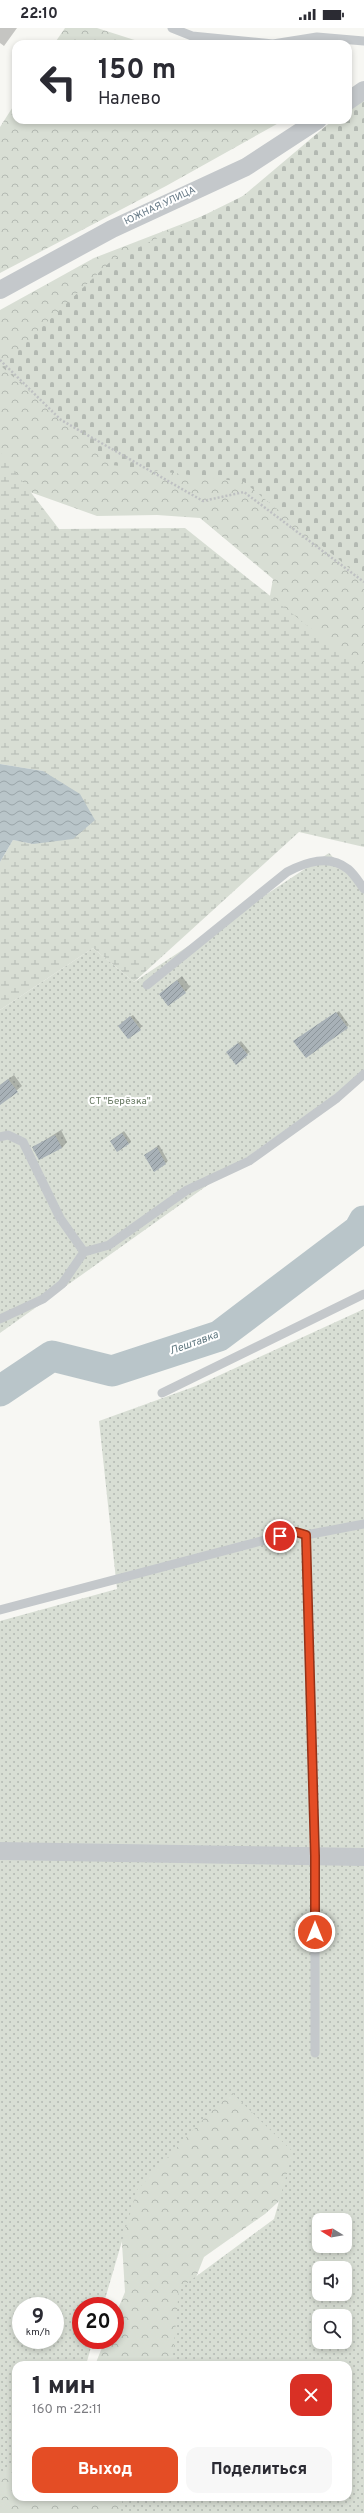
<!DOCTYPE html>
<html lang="ru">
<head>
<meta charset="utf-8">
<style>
  :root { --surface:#fff; --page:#f7f7f7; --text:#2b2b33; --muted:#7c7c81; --accent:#e44d25 }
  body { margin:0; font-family:Overpass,sans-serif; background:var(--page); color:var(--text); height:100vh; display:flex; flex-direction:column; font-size:15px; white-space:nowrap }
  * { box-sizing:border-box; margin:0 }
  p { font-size:13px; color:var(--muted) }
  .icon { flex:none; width:22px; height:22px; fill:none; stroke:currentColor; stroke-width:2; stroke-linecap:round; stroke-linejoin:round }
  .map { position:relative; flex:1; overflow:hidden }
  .side { position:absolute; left:12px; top:2333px; width:340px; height:140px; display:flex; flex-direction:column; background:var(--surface); border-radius:12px; box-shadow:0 2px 6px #0003 }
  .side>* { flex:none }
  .banner { position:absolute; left:12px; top:12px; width:340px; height:84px; border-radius:12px; box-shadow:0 2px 6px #0003; background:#fff; color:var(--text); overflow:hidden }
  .needle { width:26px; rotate:281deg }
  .fabs { position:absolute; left:312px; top:2185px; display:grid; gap:8px }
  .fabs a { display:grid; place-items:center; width:40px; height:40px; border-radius:8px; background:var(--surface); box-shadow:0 2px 6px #0003; font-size:20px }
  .speed { position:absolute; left:12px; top:2269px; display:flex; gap:8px; font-size:20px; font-weight:700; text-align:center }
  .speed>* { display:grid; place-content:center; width:52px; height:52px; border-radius:50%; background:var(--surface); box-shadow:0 2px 6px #0003; line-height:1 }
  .speed small { font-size:10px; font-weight:400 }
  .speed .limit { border:6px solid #d22; background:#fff; color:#111 }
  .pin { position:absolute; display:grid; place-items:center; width:34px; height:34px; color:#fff; margin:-17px; border:2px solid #fff; border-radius:50%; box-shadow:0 1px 4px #0007 }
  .me { position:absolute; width:44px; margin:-22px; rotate:0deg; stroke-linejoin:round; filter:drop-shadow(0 0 3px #0008) }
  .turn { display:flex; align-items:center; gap:14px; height:84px; padding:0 20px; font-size:18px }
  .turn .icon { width:52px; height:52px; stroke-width:2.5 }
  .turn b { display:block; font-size:28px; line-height:34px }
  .round { display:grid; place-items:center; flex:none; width:42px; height:42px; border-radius:12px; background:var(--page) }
  .summary { display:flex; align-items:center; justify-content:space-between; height:68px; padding:0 20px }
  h1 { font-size:24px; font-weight:800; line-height:30px }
  .action { display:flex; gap:8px; margin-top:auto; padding:8px 20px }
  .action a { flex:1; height:46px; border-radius:12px; background:var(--accent); color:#fff; font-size:16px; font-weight:800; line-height:46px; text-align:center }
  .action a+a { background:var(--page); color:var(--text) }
  .status { display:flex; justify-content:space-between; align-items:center; height:28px; padding:0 20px; background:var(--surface); direction:ltr }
  .status svg { height:11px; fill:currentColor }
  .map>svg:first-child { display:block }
  .forest { fill:url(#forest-crowns) }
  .wetland { fill:url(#wetland-marsh) }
  .cemetery { fill:url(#cemetery-stones) }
  .garden { fill:url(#garden-dots); fill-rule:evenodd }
  .water { fill:url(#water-waves) }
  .shadow { fill:#0003 }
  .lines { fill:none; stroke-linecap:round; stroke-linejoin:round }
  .river { stroke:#b9c5c9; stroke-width:31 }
  .building { fill:url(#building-hatch) }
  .path { stroke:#bec0c2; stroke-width:2.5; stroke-dasharray:2 2; stroke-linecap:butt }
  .lane { stroke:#c4c8cb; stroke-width:9 }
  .street { stroke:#c4c8cb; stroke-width:18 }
  .route-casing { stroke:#943218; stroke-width:10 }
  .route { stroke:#e44d25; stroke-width:7 }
  .labels { text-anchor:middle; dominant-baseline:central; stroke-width:4; stroke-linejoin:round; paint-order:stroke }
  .street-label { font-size:10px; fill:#657885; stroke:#fff }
  .park-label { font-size:10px; fill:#667760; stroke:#fff }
  .water-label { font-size:11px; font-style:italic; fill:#617981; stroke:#fff }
</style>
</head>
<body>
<div class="status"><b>22:10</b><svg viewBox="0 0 49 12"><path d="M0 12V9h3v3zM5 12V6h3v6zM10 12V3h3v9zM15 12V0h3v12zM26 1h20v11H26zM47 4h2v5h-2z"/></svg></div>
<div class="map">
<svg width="364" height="2485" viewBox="0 0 364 2485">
  <defs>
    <pattern id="forest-crowns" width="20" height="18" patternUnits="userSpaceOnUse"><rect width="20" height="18" fill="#d8ded4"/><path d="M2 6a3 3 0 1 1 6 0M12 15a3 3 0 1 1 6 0" fill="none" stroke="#b3b9b2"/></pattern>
    <pattern id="wetland-marsh" width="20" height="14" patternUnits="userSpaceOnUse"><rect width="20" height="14" fill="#d8ded4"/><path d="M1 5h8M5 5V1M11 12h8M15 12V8" fill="none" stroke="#b3b9b2"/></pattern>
    <pattern id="cemetery-stones" width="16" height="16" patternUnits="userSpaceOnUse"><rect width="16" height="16" fill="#d8ded4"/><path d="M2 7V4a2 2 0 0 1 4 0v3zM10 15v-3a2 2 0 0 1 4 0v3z" fill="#b3b9b2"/></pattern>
    <pattern id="garden-dots" width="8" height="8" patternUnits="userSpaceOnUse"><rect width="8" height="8" fill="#d8ded4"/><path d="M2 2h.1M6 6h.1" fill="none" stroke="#b3b9b2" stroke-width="1.8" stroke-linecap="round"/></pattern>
    <pattern id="water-waves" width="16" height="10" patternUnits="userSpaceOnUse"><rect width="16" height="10" fill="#b9c5c9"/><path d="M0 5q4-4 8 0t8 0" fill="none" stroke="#9aa5a9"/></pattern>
    <pattern id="building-hatch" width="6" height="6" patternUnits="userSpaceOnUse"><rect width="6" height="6" fill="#a8b1b7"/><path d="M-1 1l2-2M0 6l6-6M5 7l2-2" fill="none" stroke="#8c959a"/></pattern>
  </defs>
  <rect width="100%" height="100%" fill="#f7f7f3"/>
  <!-- forest -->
  <path class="forest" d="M65 0H97L147 16H54Z
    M16 74V92H284L166 158 0 245V99Z
    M364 89V817L260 622 273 551 200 490 157 487 97 488 30 464 0 434V282L94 230 226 179Z
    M221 2038 311 2144 265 2186 204 2229 184 2280 189 2337H95L105 2312H115V2288L125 2264 118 2151Z
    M16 2428V2469H152L144 2485H0V2437Z"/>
  <!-- wetland -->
  <path class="wetland" d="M0 424 59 501 185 500 364 643V819L299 804 134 954 93 920 0 982V834L13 812 33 816 43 743 0 736Z"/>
  <!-- cemetery -->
  <path class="cemetery" d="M364 68V552L244 454 112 437 1 338 111 233 243 168 333 92H348V79Z"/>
  <!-- garden -->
  <path class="garden" d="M329 825 364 861V1046L0 1305V982L93 920 134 954Z
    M364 1281V2485H118L124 2469H348V2337H172L179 2261 274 2191 293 2124 230 2063 137 2162 103 2278H81V2312H93L86 2337H16V2437L0 2447V1593L117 1561 99 1393 196 1358ZM319 2192H345V2218H319ZM319 2240H345V2266H319ZM21 2278H55V2312H21ZM319 2288H345V2314H319Z"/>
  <!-- water -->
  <path class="water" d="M0 736 43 743 80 766 95 792 73 811 33 816 13 812 0 834Z"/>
  <!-- shadow -->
  <path class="shadow" d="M0 0H17L4 18 0 15Z
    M182 948 190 959 185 964 160 966Z
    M339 983 349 997 347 999 295 1013Z
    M133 987 142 998 140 1001 121 995Z
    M241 1013 250 1024 247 1026 230 1022Z
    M14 1047 22 1058 0 1076V1057Z
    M61 1102 67 1114 62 1120 34 1119Z
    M124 1103 131 1113 129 1116 113 1111Z
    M159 1117 168 1133 154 1142 145 1127Z"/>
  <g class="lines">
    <!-- river -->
    <path class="river" d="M0 1363 52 1328 112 1343 219 1308 359 1202 364 1193"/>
  </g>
  <!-- building -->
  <path class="building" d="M177 952 186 965 168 978 159 966Z
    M336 984 348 1000 306 1030 293 1013Z
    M130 988 141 1002 128 1011 118 998Z
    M238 1015 248 1027 236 1037 226 1024Z
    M8 1051 18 1064 0 1077V1057Z
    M122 1105 129 1116 117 1124 110 1113Z
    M55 1107 62 1120 39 1132 32 1119Z
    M157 1119 166 1136 154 1144 144 1127Z"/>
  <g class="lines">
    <!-- path -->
    <path class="path" d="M0 332 61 392 203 473 244 464 364 554"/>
    <!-- lane -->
    <path class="lane" d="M172 0 192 8 273 16 317 9 364 13
      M147 957 287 844C306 834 329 826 348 841 354 846 359 854 364 861
      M0 1109 8 1107 23 1114 60 1190 84 1224
      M0 1291 43 1271 62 1256 84 1224 109 1217 187 1162 249 1133 337 1070 364 1046
      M162 1365 364 1266
      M306 1507 315 1829V2025
      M0 1582 295 1504 306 1507 364 1496"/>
    <!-- street -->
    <path class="street" d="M348 73 364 62
      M0 262 112 201 246 139 318 92
      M0 1823 364 1829"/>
  </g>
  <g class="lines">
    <defs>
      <path id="route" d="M280 1508 296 1504 306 1507 315 1828V1904"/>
    </defs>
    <!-- route casing -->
    <use href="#route" class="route-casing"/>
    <!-- route -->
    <use href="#route" class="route"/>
  </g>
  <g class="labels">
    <!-- street labels -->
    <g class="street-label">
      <text transform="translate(160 178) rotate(-25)">ЮЖНАЯ УЛИЦА</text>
    </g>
    <!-- park labels -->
    <g class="park-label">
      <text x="120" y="1073">СТ "Берёзка"</text>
    </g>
    <!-- water labels -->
    <g class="water-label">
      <text transform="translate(194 1315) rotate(-20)">Лештавка</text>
    </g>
  </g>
</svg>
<div class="fabs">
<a><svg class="needle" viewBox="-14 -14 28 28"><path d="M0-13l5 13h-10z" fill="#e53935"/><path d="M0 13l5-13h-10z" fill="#7c7c81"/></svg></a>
<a><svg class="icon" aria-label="sound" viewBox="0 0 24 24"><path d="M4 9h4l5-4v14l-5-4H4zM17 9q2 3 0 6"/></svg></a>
<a><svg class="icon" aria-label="search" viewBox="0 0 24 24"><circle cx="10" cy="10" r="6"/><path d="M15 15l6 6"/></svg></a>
</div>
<div class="speed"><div>9<small>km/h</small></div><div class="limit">20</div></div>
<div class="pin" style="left:280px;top:1508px;background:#d93025"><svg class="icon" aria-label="arrive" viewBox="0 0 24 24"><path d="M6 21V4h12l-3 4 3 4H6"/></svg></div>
<svg class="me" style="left:315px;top:1904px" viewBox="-20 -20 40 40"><circle r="17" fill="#e44d25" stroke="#fff" stroke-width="3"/><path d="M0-11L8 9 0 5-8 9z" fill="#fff"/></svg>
<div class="banner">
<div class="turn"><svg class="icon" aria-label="left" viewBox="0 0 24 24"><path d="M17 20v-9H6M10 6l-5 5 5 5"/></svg><div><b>150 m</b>Налево</div></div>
</div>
<section class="side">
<div class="summary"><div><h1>1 мин</h1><p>160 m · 22:11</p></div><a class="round" style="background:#d93025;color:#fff"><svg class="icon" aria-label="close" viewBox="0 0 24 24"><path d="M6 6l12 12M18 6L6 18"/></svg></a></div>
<div class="action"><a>Выход</a><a>Поделиться</a></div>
</section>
</div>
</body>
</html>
